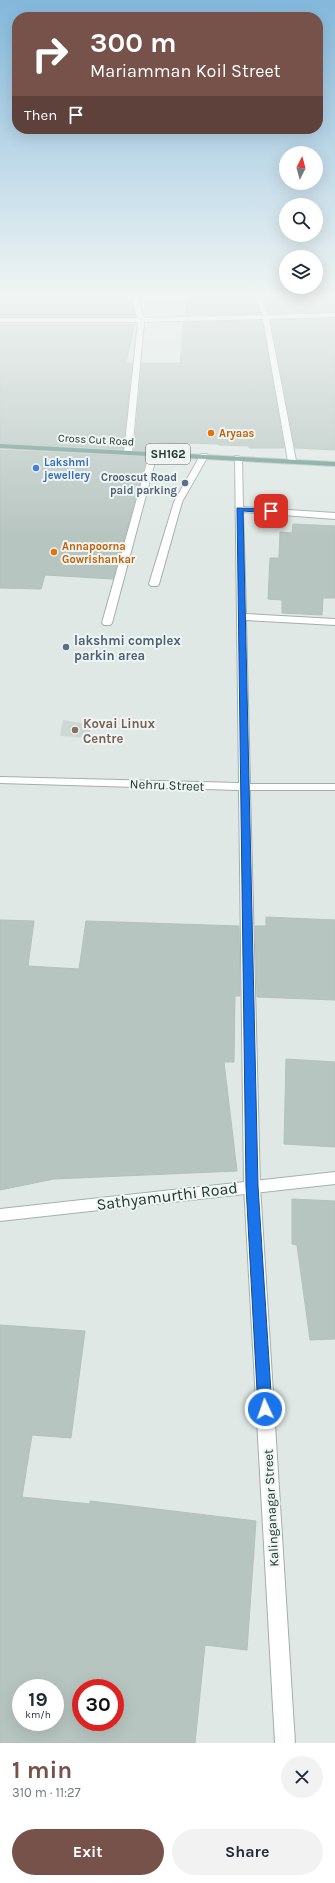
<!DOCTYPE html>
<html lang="en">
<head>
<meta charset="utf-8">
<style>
  :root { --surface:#fff; --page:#f2f2f3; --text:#1f2937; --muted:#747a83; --accent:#77524b }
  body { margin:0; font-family:Karla,sans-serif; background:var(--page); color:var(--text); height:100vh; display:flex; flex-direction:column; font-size:15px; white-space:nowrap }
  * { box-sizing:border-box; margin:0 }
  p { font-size:13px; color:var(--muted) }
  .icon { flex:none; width:22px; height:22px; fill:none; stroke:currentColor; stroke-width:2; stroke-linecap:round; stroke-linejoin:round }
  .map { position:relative; height:1743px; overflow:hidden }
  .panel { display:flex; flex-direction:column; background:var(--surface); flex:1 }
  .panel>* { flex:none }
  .hud { position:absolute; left:12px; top:12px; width:311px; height:122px; border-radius:16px; box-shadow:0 4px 16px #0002; background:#77524b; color:#fff; overflow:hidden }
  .needle { width:26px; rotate:6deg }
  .tools { position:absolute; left:279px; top:146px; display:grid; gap:8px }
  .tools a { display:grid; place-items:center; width:44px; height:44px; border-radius:50%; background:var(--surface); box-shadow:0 4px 16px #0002; font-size:20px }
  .speed { position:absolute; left:12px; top:1679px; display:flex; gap:8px; font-size:20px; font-weight:700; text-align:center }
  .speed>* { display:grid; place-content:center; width:52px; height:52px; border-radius:50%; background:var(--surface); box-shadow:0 4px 16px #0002; line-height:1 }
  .speed small { font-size:10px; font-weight:400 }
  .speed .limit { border:6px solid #d22; background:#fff; color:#111 }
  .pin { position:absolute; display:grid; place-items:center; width:34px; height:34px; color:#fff; margin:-17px; border-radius:8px; box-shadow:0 2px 6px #0006 }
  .me { position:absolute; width:44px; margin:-22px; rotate:357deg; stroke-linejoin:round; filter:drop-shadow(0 0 3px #0008) }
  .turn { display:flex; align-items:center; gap:14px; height:84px; padding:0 12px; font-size:18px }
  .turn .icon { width:52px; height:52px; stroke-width:2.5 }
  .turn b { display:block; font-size:28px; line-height:34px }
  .then { display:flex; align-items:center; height:38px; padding:0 12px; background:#0003; gap:8px; font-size:15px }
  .round { display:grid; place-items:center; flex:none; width:42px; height:42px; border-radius:21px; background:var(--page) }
  .headline { display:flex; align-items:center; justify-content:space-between; height:68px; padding:0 12px }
  h1 { font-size:24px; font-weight:700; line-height:30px; color:var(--accent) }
  .primary-button { display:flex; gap:8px; margin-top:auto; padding:8px 12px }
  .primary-button a { flex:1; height:46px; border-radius:24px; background:var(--accent); color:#fff; font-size:16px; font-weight:700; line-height:46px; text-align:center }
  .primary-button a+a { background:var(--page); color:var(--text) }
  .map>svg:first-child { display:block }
  .built { fill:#cdd8d3 }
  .building { fill:#b7c5c0; stroke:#b2c1bb; fill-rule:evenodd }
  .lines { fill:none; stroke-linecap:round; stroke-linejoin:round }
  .street-casing { stroke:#a3afab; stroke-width:2 }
  .secondary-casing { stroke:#9fb3ac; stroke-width:2 }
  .primary-casing { stroke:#bdc3c1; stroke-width:2 }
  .street { fill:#fff; fill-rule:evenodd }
  .secondary { fill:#fff; fill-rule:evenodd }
  .primary { fill:#68998d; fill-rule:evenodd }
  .route { fill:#1a73e8; stroke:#114b97 }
  .food-dot { fill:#e8710a; stroke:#eef5f2; stroke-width:1.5 }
  .shop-dot { fill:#3f7fe0; stroke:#eef5f2; stroke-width:1.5 }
  .service-dot { fill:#5c6f8a; stroke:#eef5f2; stroke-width:1.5 }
  .education-dot { fill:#8d6e63; stroke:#eef5f2; stroke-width:1.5 }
  .labels { text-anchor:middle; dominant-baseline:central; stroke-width:4; stroke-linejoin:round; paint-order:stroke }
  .far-food-label { font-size:11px; font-weight:bold; fill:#c56008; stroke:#eef5f2; text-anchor:start }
  .far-street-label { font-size:11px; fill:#223631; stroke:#eef5f2 }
  .far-shop-label { font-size:11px; font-weight:bold; fill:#366cbe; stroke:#eef5f2; text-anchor:start }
  .far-service-label { font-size:11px; font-weight:bold; fill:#4e5e75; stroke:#eef5f2; text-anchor:end }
  .shield { fill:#eef5f2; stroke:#5f6f6b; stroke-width:1 }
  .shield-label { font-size:12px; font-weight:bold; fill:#223631 }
  .service-label { font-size:13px; font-weight:bold; fill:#4e5e75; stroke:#eef5f2; text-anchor:start }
  .education-label { font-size:13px; font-weight:bold; fill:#785e54; stroke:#eef5f2; text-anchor:start }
  .street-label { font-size:13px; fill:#223631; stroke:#eef5f2 }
  .near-street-label { font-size:16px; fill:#223631; stroke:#eef5f2 }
</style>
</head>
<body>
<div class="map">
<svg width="335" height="1743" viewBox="0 0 335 1743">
  <rect width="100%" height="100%" fill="#dfe8e4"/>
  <!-- built -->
  <path class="built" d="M63 720 92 725 88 738 60 736Z"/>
  <!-- building -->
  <path class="building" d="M0 293H130L135 316H0Z
    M188 293H253L260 314 185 315Z
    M262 293H335V312L269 313Z
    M335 318V450L295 448 271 320Z
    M262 321 284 448H249V446L219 445V444L151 442 149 451 134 450 142 363H180L184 322Z
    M0 324H135L126 363H132L123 449 0 443Z
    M0 450 147 457 113 579 45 575 41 589 0 588Z
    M293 524 335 526V598H323L322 615 282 613V600L268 599 270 558H279L280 532 292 533Z
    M266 917 335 920V1000L257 997 255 926H266Z
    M0 920 34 921 28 966 79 969 86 921 239 926 240 996H235L234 1062H224L237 1171 54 1179 0 1190Z
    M286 1059 335 1062V1147L284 1144Z
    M292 1199 335 1201V1339L310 1340 297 1245 292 1244Z
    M0 1325 85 1331 71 1438 32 1435 22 1497 90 1504V1501L256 1521 247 1650 205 1645 195 1743H0ZM21 1688H55V1722H21ZM81 1688H115V1722H81Z"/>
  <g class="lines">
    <defs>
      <path id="street" d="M131 293H137L144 318 262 315 254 293H260L268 315 335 313V317L269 319 296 461 295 463H289L288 461 263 319 144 322 132 452 128 454 124 452 138 322H0V318H137Z
        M150 452H156L157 454 112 623 110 625H104L102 623Z
        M201 454H207L208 456 182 502 159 584 157 586H151L149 584 174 502Z
        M235 456H238L242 458 243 507 335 513V519L243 512 246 614 335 619V625L246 620 250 784H335V790H250L260 1186 295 1743H275L244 1186 239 790 0 783V777L239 783Z"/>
      <path id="secondary" d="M335 1172V1184L0 1221V1209Z"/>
      <path id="primary" d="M0 444 335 462V466L0 448Z"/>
    </defs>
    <!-- street casing -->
    <use href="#street" class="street-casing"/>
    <!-- secondary casing -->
    <use href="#secondary" class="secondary-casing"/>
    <!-- primary casing -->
    <use href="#primary" class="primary-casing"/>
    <!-- street -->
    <use href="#street" class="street"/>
    <!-- secondary -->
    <use href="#secondary" class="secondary"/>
    <!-- primary -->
    <use href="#primary" class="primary"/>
  </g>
  <!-- sky -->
  <linearGradient id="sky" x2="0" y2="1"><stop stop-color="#83b8db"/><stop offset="0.55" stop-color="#f1f5f3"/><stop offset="1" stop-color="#f1f5f3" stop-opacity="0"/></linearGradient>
  <rect width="335" height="537" fill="url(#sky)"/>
  <!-- route -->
  <path class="route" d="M237 508 271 509 274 511 271 513 243 511 258 1186 272 1409 270 1413 265 1415 260 1413 258 1409 246 1186Z"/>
  <!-- markers -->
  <g class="food-dot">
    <circle cx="211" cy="433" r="4"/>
    <circle cx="54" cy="552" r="4"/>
  </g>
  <circle class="shop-dot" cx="36" cy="468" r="4"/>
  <g class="service-dot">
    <circle cx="185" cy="483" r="4"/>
    <circle cx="66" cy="647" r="4"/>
  </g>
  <circle class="education-dot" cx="75" cy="730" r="4"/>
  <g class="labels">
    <!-- far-food labels -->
    <g class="far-food-label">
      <text x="219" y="433">Aryaas</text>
      <text x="62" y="546">Annapoorna<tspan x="62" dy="13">Gowrishankar</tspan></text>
    </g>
    <!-- far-street labels -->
    <g class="far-street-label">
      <text transform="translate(96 440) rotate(3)">Cross Cut Road</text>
    </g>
    <!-- far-shop labels -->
    <g class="far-shop-label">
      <text x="44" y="462">Lakshmi<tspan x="44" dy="13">jewellery</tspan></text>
    </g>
    <!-- far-service labels -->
    <g class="far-service-label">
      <text x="177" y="477">Crooscut Road<tspan x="177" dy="13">paid parking</tspan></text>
    </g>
    <!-- shield labels -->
    <rect class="shield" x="146" y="444" width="44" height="20" rx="3"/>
    <g class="shield-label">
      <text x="168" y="454">SH162</text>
    </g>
    <!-- service labels -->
    <g class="service-label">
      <text x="74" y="640">lakshmi complex<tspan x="74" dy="15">parkin area</tspan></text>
    </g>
    <!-- education labels -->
    <g class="education-label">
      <text x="83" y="723">Kovai Linux<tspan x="83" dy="15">Centre</tspan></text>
    </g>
    <!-- street labels -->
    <g class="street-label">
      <text transform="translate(167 785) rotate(2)">Nehru Street</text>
      <text transform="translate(271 1508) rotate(-93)">Kalinganagar Street</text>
    </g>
    <!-- near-street labels -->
    <g class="near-street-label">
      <text transform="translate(167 1196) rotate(-7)">Sathyamurthi Road</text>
    </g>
  </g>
</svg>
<div class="tools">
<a><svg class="needle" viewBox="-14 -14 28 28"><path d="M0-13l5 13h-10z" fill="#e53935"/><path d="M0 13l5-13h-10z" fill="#747a83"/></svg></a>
<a><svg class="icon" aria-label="search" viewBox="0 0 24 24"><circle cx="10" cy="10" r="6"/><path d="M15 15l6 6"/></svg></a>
<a><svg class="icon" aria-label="layers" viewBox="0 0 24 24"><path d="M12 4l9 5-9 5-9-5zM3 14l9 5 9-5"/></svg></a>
</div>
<div class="speed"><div>19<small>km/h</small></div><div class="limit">30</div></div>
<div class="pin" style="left:271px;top:511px;background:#d93025"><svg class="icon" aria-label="arrive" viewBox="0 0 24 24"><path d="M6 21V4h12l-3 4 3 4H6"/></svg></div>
<svg class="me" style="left:265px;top:1409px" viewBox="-20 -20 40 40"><circle r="17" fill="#1a73e8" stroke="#fff" stroke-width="3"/><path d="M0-11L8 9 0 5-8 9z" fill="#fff"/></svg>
<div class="hud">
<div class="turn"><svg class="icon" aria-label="right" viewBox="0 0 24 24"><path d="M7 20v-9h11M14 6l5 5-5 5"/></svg><div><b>300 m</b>Mariamman Koil Street</div></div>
<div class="then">Then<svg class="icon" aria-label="arrive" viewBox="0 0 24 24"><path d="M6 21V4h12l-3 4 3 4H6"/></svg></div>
</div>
</div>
<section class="panel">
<div class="headline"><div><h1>1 min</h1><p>310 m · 11:27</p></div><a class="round"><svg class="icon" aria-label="close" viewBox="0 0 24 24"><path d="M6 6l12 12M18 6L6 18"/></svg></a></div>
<div class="primary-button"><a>Exit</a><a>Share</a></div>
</section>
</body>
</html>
